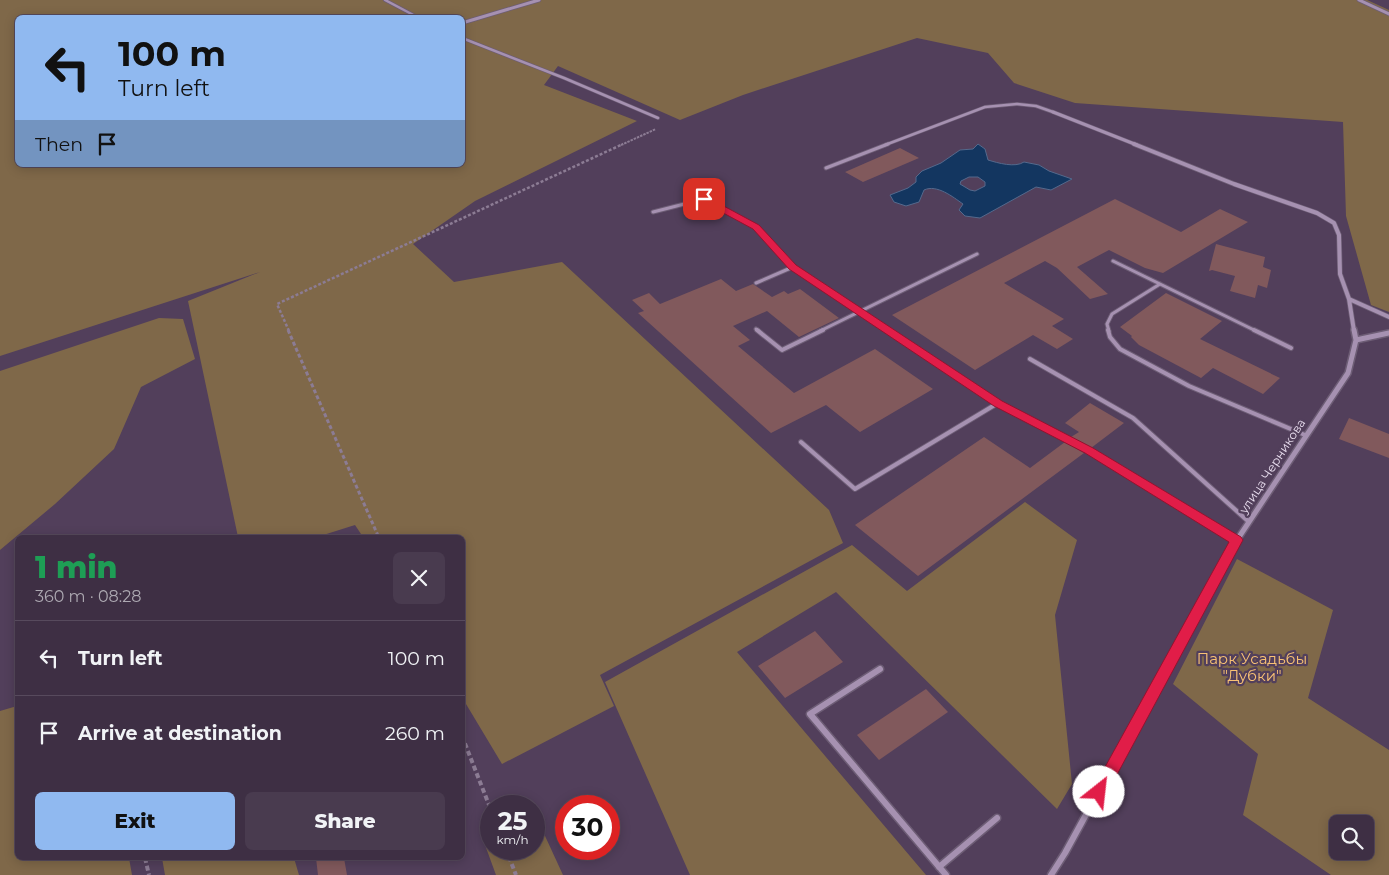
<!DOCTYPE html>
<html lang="en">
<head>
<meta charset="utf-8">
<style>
  :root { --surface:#3e2f44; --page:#493b4f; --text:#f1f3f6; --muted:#ada9b2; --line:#574a5d; --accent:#90b9f0 }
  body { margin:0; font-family:Montserrat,sans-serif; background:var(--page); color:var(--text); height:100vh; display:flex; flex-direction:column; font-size:19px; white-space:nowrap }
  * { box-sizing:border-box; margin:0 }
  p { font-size:16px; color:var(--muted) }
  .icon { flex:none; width:28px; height:28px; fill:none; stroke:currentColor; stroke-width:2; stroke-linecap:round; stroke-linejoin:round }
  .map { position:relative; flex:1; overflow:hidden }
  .side { position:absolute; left:15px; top:535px; width:450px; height:325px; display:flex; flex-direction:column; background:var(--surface); border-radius:8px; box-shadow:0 2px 12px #0003,0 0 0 1px var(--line) }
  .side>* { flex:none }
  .top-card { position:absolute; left:15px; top:15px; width:450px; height:152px; border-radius:8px; box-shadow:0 2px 12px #0003,0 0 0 1px var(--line); background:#90b9f0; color:#111; overflow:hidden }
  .buttons { position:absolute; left:1329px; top:815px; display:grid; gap:10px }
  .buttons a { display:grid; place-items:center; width:45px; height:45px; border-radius:8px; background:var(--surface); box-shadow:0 2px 12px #0003,0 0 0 1px var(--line); font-size:25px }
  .speed { position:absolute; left:480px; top:795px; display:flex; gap:10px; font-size:25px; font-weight:700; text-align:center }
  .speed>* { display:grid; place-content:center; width:65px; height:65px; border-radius:50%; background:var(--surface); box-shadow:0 2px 12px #0003,0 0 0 1px var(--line); line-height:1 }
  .speed small { font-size:12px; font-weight:400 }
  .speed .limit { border:8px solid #d22; background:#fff; color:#111 }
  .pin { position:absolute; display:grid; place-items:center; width:42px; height:42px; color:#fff; margin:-21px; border-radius:10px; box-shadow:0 2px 8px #0006 }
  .me { position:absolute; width:55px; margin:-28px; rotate:29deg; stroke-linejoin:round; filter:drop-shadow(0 0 4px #0008) }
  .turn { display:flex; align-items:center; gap:18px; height:105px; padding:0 20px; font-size:22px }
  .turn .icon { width:65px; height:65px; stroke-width:2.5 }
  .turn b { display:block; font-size:35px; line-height:42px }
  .then { display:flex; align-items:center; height:48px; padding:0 20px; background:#0003; gap:10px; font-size:19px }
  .round { display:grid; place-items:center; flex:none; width:52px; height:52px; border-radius:8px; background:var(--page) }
  .head { display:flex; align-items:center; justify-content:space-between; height:85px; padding:0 20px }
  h1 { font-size:30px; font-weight:800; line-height:38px; color:#1e9e55 }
  .cta { display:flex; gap:10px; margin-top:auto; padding:10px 20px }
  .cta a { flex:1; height:58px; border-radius:8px; background:var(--accent); color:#111; font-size:20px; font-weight:800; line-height:58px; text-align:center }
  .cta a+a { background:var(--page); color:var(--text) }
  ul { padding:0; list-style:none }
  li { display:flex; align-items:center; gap:15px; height:75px; padding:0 20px; border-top:1px solid var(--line) }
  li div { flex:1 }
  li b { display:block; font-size:19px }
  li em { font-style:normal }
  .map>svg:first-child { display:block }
  .green { fill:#7f6849; fill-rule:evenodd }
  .water { fill:#133660; stroke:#54698c; fill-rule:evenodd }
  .building { fill:#81595c }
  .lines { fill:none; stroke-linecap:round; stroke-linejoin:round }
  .lane-far2-casing { stroke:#6d5d75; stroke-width:4 }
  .lane-far1-casing { stroke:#6d5d75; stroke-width:5 }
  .lane-casing { stroke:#6d5d75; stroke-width:6 }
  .street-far3-casing { stroke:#6d5d75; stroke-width:4.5 }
  .street-far2-casing { stroke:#6d5d75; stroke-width:5.5 }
  .street-far1-casing { stroke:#6d5d75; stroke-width:8 }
  .street-casing { stroke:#6d5d75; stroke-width:9 }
  .path-far3 { stroke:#8c7c94; stroke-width:2; stroke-dasharray:2.5 1; stroke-linecap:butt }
  .path-far2 { stroke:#8c7c94; stroke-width:2.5; stroke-dasharray:3 2; stroke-linecap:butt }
  .path-far1 { stroke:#8c7c94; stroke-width:3; stroke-dasharray:4 2.5; stroke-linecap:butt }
  .path { stroke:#8c7c94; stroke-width:4; stroke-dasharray:5 3; stroke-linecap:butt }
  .lane-far2 { stroke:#a691b1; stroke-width:2.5 }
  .lane-far1 { stroke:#a691b1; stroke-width:3 }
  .lane { stroke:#a691b1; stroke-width:4 }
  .street-far3 { stroke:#a691b1; stroke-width:3 }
  .street-far2 { stroke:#a691b1; stroke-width:4 }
  .street-far1 { stroke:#a691b1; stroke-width:5 }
  .street { stroke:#a691b1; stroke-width:6 }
  .route { fill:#e11d48; stroke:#92132f }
  .labels { text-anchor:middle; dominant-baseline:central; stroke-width:4.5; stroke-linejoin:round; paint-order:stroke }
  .street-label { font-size:12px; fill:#ebe0f1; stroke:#523f5b }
  .near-park-label { font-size:15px; fill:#f9c274; stroke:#523f5b }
</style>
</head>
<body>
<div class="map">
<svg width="1389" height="875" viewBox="0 0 1389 875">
  <rect width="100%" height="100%" fill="#523f5b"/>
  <!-- green -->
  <path class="green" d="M0 0H1367L1389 10V312L1371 305 1346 216 1343 122 1075 103 1014 83 988 53 917 38 743 95 680 120 558 66 544 85 637 121 475 201 413 244 454 282 562 262 829 510 843 543 600 675 614 706 502 764 463 699 462 538 363 537 355 525 317 537H238L188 301 260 272 0 356ZM18 18H462V165H18Z
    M159 318 183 319 195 359 141 387 114 449 55 504 0 550V371Z
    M1025 502 1077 540 1055 615 1072 784 1057 809 836 592 737 652 926 875H690L605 682 852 545 907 591Z
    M1237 559 1333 610 1308 698 1389 750V875H1331L1243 815 1258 754 1173 684ZM1338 824H1365V851H1338Z
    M17 706 18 858H129L132 875H0V711Z
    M534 812 563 875H496L481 834 491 829V849H534Z
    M162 858H294L299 875H165Z"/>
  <!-- water -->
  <path class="water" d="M978 144 985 149 988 160C998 163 1015 168 1024 162L1039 165 1049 171 1072 179 1051 190 1036 187 980 218 965 216 959 210 963 204C953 197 937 184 924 190L919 202 906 206 894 202 890 195 908 188 916 182V177L922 171 941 163 960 150 973 149ZM969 177H978L985 182V186L975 191 970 190 960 184 961 181Z"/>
  <!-- building -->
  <path class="building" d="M900 148 919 158 863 182 845 172Z
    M1115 199 1181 232 1220 209 1248 222 1163 273 1145 268 1109 250 1077 267 1108 294 1090 299 1057 268 1045 261 1004 283 1064 319 1052 326 1073 339 1057 349 1033 335 975 370 892 315Z
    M1216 244 1265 257 1263 267 1271 270 1267 288 1258 285 1255 298 1230 291 1235 276 1212 270 1209 271Z
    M721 279 736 291 753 284 772 297 784 291 788 294 800 289 839 318 799 337 767 311 733 326 750 340 738 346 794 393 875 349 933 389 860 432 826 405 771 433 638 313 644 311 632 300 649 293 660 304Z
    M1166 293 1222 321 1200 339 1280 378 1263 394 1213 368 1201 378 1139 345 1131 337 1132 336 1120 327Z
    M1090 403 1124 423 1091 448 1071 437 1079 432 1065 423Z
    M1349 418 1389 434V458L1339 439Z
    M984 437 1030 468 1065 442 1084 453 918 576 855 525Z
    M815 631 843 662 785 698 758 666Z
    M926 689 948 712 879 760 857 735Z
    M316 858H344L347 875H318Z"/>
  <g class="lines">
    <defs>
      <path id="lane-far2" d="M385 0 419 18
        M462 38 564 78 658 118
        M885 145 985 107 1017 104 1036 106 1053 112"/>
      <path id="lane-far1" d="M826 168 888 144
        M653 212 704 199 756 227 793 267 890 331
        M1113 261 1256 331
        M756 283 793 267
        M756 329 759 331
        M820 331 977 254
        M1109 331 1107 324 1112 314 1160 284"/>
      <path id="lane" d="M757 330 782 350 823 330
        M888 330 998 403 1089 451 1237 540
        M1108 330 1110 337 1120 349 1189 386 1305 435
        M1254 330 1291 348
        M1030 359 1133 418 1249 522
        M801 442 855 489 998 403"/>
      <path id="street-far3" d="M1359 0 1389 14
        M462 23 539 0
        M1053 112 1137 145"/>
      <path id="street-far2" d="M1134 144 1234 184 1317 213 1334 223 1339 235 1340 274 1349 299 1354 331
        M1349 299 1389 317"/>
      <path id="street-far1" d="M1356 340 1389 333
        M1221 570 1237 540 1348 373 1356 340 1354 330"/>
      <path id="street" d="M880 669 810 714 946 875
        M939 867 997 818
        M1051 875 1065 853 1221 568"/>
    </defs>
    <!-- lane-far2 casing -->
    <use href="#lane-far2" class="lane-far2-casing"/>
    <!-- lane-far1 casing -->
    <use href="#lane-far1" class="lane-far1-casing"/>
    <!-- lane casing -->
    <use href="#lane" class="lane-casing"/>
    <!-- street-far3 casing -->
    <use href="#street-far3" class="street-far3-casing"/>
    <!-- street-far2 casing -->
    <use href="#street-far2" class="street-far2-casing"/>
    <!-- street-far1 casing -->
    <use href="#street-far1" class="street-far1-casing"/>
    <!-- street casing -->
    <use href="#street" class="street-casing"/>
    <!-- path-far3 -->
    <path class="path-far3" d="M621 145 656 129"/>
    <!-- path-far2 -->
    <path class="path-far2" d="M289 331 277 304 623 144"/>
    <!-- path-far1 -->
    <path class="path-far1" d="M288 330 379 538"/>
    <!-- path -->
    <path class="path" d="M462 736 491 810
      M506 849 516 875
      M145 858 149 875"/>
    <!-- lane-far2 -->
    <use href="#lane-far2" class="lane-far2"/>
    <!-- lane-far1 -->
    <use href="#lane-far1" class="lane-far1"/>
    <!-- lane -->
    <use href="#lane" class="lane"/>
    <!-- street-far3 -->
    <use href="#street-far3" class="street-far3"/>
    <!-- street-far2 -->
    <use href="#street-far2" class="street-far2"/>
    <!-- street-far1 -->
    <use href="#street-far1" class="street-far1"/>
    <!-- street -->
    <use href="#street" class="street"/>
  </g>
  <!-- route -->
  <path class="route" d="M701 197H707L759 225 796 265 1002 401 1093 448 1241 537 1243 540 1105 797 1099 799 1094 797 1091 792 1094 787 1229 542 1085 453 994 406 789 269 753 229 701 201Z"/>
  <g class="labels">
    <!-- street labels -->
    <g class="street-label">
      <text transform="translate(1272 466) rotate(-57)">улица Черникова</text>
    </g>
    <!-- near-park labels -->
    <g class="near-park-label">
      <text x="1252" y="658">Парк Усадьбы<tspan x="1252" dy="17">"Дубки"</tspan></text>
    </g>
  </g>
</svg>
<div class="buttons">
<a><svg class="icon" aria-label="search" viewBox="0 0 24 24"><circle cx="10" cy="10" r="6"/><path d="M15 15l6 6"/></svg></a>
</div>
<div class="speed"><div>25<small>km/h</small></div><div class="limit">30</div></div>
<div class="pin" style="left:704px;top:199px;background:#d93025"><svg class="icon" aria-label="arrive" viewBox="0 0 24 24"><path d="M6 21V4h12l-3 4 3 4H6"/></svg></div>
<svg class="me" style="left:1099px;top:792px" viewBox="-20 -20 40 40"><circle r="19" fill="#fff"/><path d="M0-13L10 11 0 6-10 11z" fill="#e11d48"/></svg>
<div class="top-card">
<div class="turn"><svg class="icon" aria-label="left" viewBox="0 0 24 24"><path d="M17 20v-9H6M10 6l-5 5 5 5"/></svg><div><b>100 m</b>Turn left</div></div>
<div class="then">Then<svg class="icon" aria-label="arrive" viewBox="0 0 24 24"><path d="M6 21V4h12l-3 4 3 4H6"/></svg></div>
</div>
<section class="side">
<div class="head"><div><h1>1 min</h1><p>360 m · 08:28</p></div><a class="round"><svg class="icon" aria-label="close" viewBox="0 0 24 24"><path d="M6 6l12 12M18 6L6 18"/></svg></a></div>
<ul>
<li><svg class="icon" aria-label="left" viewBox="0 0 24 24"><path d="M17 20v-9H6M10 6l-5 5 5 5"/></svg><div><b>Turn left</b></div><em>100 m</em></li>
<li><svg class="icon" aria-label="arrive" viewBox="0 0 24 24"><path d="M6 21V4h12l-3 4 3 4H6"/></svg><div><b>Arrive at destination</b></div><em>260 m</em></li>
</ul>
<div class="cta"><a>Exit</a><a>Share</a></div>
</section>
</div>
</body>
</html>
